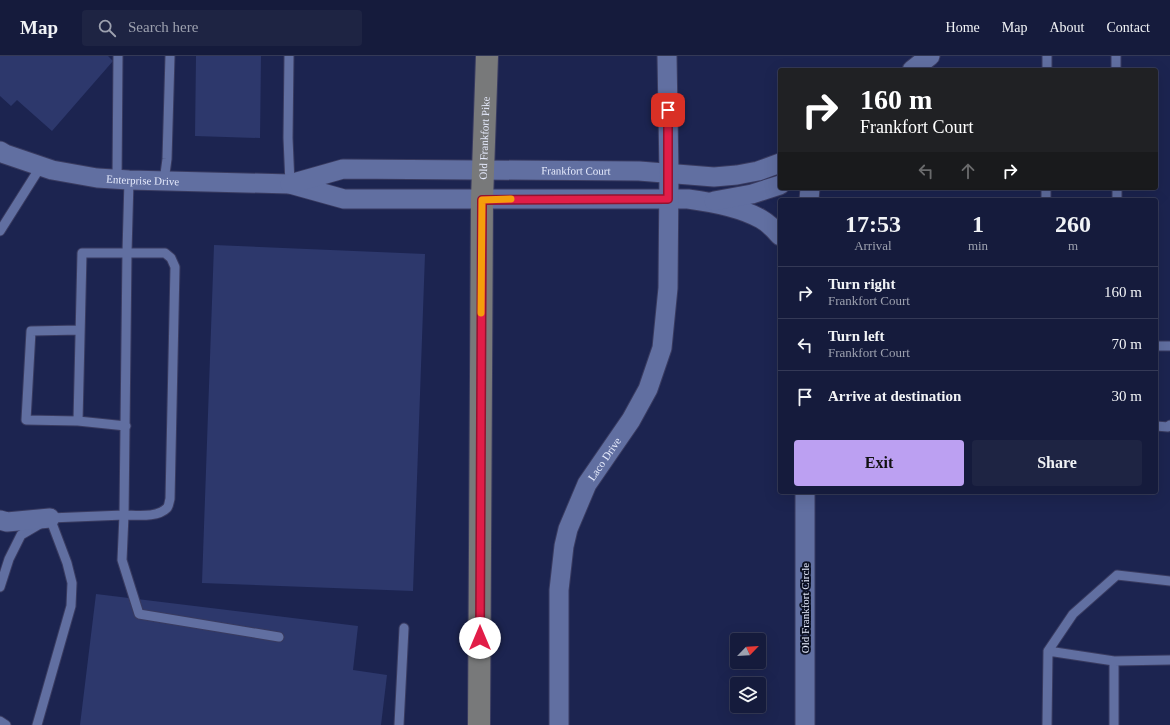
<!DOCTYPE html>
<html lang="en">
<head>
<meta charset="utf-8">
<style>
  :root { --surface:#151b3c; --page:#1e2443; --text:#f1f3f6; --muted:#9da1af; --line:#343956; --accent:#bca0f2 }
  body { margin:0; font-family:"Times New Roman",serif; background:var(--page); color:var(--text); height:100vh; display:flex; flex-direction:column; font-size:15px; white-space:nowrap }
  * { box-sizing:border-box; margin:0 }
  p { font-size:13px; color:var(--muted) }
  .icon { flex:none; width:22px; height:22px; fill:none; stroke:currentColor; stroke-width:2; stroke-linecap:round; stroke-linejoin:round }
  .map { position:relative; flex:1; overflow:hidden }
  .side { position:absolute; left:778px; top:142px; width:380px; height:296px; display:flex; flex-direction:column; background:var(--surface); border-radius:4px; box-shadow:0 4px 16px #0002,0 0 0 1px var(--line) }
  .side>* { flex:none }
  .top-card { position:absolute; left:778px; top:12px; width:380px; height:122px; border-radius:4px; box-shadow:0 4px 16px #0002,0 0 0 1px var(--line); background:#202124; color:#fff; overflow:hidden }
  .needle { width:26px; rotate:65deg }
  .fabs { position:absolute; left:730px; top:577px; display:grid; gap:8px }
  .fabs a { display:grid; place-items:center; width:36px; height:36px; border-radius:4px; background:var(--surface); box-shadow:0 4px 16px #0002,0 0 0 1px var(--line); font-size:20px }
  .pin { position:absolute; display:grid; place-items:center; width:34px; height:34px; color:#fff; margin:-17px; border-radius:8px; box-shadow:0 2px 6px #0006 }
  .me { position:absolute; width:44px; margin:-22px; rotate:0deg; stroke-linejoin:round; filter:drop-shadow(0 0 3px #0008) }
  .turn { display:flex; align-items:center; gap:14px; height:84px; padding:0 16px; font-size:18px }
  .turn .icon { width:52px; height:52px; stroke-width:2.5 }
  .turn b { display:block; font-size:28px; line-height:34px }
  .lanes { display:flex; align-items:center; height:38px; padding:0 16px; background:#0003; justify-content:center; gap:20px; direction:ltr }
  .lanes .off { opacity:.35 }
  .eta { display:flex; justify-content:space-evenly; align-items:center; height:68px; text-align:center }
  .eta b { font-size:24px; font-weight:700; line-height:28px }
  .primary-button { display:flex; gap:8px; margin-top:auto; padding:8px 16px }
  .primary-button a { flex:1; height:46px; border-radius:4px; background:var(--accent); color:#111; font-size:16px; font-weight:700; line-height:46px; text-align:center }
  .primary-button a+a { background:var(--page); color:var(--text) }
  ul { padding:0; list-style:none }
  li { display:flex; align-items:center; gap:12px; height:52px; padding:0 16px; border-top:1px solid var(--line) }
  li div { flex:1 }
  li b { display:block; font-size:15px }
  li em { font-style:normal }
  header { display:flex; align-items:center; gap:24px; box-sizing:border-box; height:56px; padding:0 20px; background:var(--surface); border-bottom:1px solid var(--line) }
  header strong { font-size:19px }
  nav { display:flex; gap:22px; margin-inline-start:auto; font-size:14px }
  .search { width:280px; height:36px; background:var(--page); display:flex; align-items:center; gap:10px; box-sizing:border-box; padding:0 14px; border-radius:4px; color:var(--muted); font-size:15px }
  .map>svg:first-child { display:block }
  .building { fill:#2d386c }
  .lines { fill:none; stroke-linecap:round; stroke-linejoin:round }
  .service-casing { stroke:#393b60; stroke-width:11 }
  .minor-casing { stroke:#393b60; stroke-width:21 }
  .secondary-casing { stroke:#393b60; stroke-width:24 }
  .service { stroke:#616fa1; stroke-width:9 }
  .minor { stroke:#616fa1; stroke-width:19 }
  .secondary { stroke:#78797a; stroke-width:22 }
  .route-casing { stroke:#92132f; stroke-width:10 }
  .route { stroke:#e11d48; stroke-width:7 }
  .slow { stroke:#f59e0b; stroke-width:7 }
  .labels { text-anchor:middle; dominant-baseline:central; stroke-width:4; stroke-linejoin:round; paint-order:stroke }
  .street-label { font-size:11px; fill:#e5eafc; stroke:#0b1023 }
</style>
</head>
<body>
<header>
<strong>Map</strong>
<div class="search"><svg class="icon" aria-label="search" viewBox="0 0 24 24"><circle cx="10" cy="10" r="6"/><path d="M15 15l6 6"/></svg>Search here</div>
<nav><a>Home</a><a>Map</a><a>About</a><a>Contact</a></nav>
</header>
<div class="map">
<svg width="1170" height="669" viewBox="0 0 1170 669">
  <rect width="100%" height="100%" fill="#1c2450"/>
  <!-- building -->
  <path class="building" d="M0 0H108L113 5 52 75 17 44 11 50 0 40Z
    M196 0H261L260 82 195 80Z
    M214 189 425 198 413 535 202 527Z
    M96 538 358 570 353 614 387 619 381 669H80Z"/>
  <g class="lines">
    <defs>
      <path id="service" d="M289 0 288 82 290 128
        M1116 0V14
        M1047 14V0
        M117 124 118 0
        M164 125 167 103 170 0
        M1117 132V144
        M1046 144V132
        M0 175 41 110
        M1156 290H1170
        M78 365 26 364 31 275 80 274
        M126 370 78 365 82 197H165L171 202 175 211 170 443C169 446 169 450 167 452 157 462 137 459 124 459L122 504 139 558 279 581
        M1156 370 1168 371 1170 369
        M0 531 9 503 21 479 50 462 124 459 127 196 129 124
        M1048 595 1114 605 1170 604
        M0 665 6 669
        M37 669 71 550 72 527 67 507 50 462
        M399 669 404 572
        M1047 669 1048 595 1073 558 1117 519 1170 525
        M1114 669V605"/>
      <g id="minor">
        <path d="M912 14 930 0"/>
        <path id="s1" d="M0 95 5 98 52 114 97 122 129 124 290 128 344 143H688C711 146 740 151 761 163 768 167 775 174 780 180"/>
        <path id="s2" d="M290 128 343 113 639 115 714 121 737 119 758 115 780 107"/>
        <path d="M809 144 810 132"/>
        <path d="M714 145 752 138 780 129"/>
        <path d="M0 464 7 466 50 462"/>
        <path id="s3" d="M559 669V534L564 490 568 473 587 428 631 364 648 333 662 292 668 232 669 117 667 0"/>
        <path d="M805 669V436"/>
      </g>
      <g id="secondary">
        <path id="s4" d="M479 669 482 144 487 0"/>
      </g>
    </defs>
    <!-- service casing -->
    <use href="#service" class="service-casing"/>
    <!-- minor casing -->
    <use href="#minor" class="minor-casing"/>
    <!-- secondary casing -->
    <use href="#secondary" class="secondary-casing"/>
    <!-- service -->
    <use href="#service" class="service"/>
    <!-- minor -->
    <use href="#minor" class="minor"/>
    <!-- secondary -->
    <use href="#secondary" class="secondary"/>
  </g>
  <g class="lines">
    <defs>
      <path id="route" d="M480 582 482 144 668 143V54"/>
    </defs>
    <!-- route casing -->
    <use href="#route" class="route-casing"/>
    <!-- route -->
    <use href="#route" class="route"/>
    <!-- slow -->
    <path class="slow" d="M481 257 482 144 511 143"/>
  </g>
  <g class="labels">
    <!-- street labels -->
    <g class="street-label">
      <text stroke="none"><textPath href="#s4" startOffset="587">Old Frankfort Pike</textPath></text>
      <text stroke="none"><textPath href="#s2" startOffset="288">Frankfort Court</textPath></text>
      <text stroke="none"><textPath href="#s1" startOffset="147">Enterprise Drive</textPath></text>
      <text stroke="none"><textPath href="#s3" startOffset="276">Laco Drive</textPath></text>
      <text transform="translate(805 552) rotate(-90)">Old Frankfort Circle</text>
    </g>
  </g>
</svg>
<div class="fabs">
<a><svg class="needle" viewBox="-14 -14 28 28"><path d="M0-13l5 13h-10z" fill="#e53935"/><path d="M0 13l5-13h-10z" fill="#9da1af"/></svg></a>
<a><svg class="icon" aria-label="layers" viewBox="0 0 24 24"><path d="M12 4l9 5-9 5-9-5zM3 14l9 5 9-5"/></svg></a>
</div>
<div class="pin" style="left:668px;top:54px;background:#d93025"><svg class="icon" aria-label="arrive" viewBox="0 0 24 24"><path d="M6 21V4h12l-3 4 3 4H6"/></svg></div>
<svg class="me" style="left:480px;top:582px" viewBox="-20 -20 40 40"><circle r="19" fill="#fff"/><path d="M0-13L10 11 0 6-10 11z" fill="#e11d48"/></svg>
<div class="top-card">
<div class="turn"><svg class="icon" aria-label="right" viewBox="0 0 24 24"><path d="M7 20v-9h11M14 6l5 5-5 5"/></svg><div><b>160 m</b>Frankfort Court</div></div>
<div class="lanes"><svg class="icon off" aria-label="left" viewBox="0 0 24 24"><path d="M17 20v-9H6M10 6l-5 5 5 5"/></svg><svg class="icon off" aria-label="ahead" viewBox="0 0 24 24"><path d="M12 20V5M6 11l6-6 6 6"/></svg><svg class="icon" aria-label="right" viewBox="0 0 24 24"><path d="M7 20v-9h11M14 6l5 5-5 5"/></svg></div>
</div>
<section class="side">
<div class="eta">
<div><b>17:53</b><p>Arrival</p></div>
<div><b>1</b><p>min</p></div>
<div><b>260</b><p>m</p></div>
</div>
<ul>
<li><svg class="icon" aria-label="right" viewBox="0 0 24 24"><path d="M7 20v-9h11M14 6l5 5-5 5"/></svg><div><b>Turn right</b><p>Frankfort Court</p></div><em>160 m</em></li>
<li><svg class="icon" aria-label="left" viewBox="0 0 24 24"><path d="M17 20v-9H6M10 6l-5 5 5 5"/></svg><div><b>Turn left</b><p>Frankfort Court</p></div><em>70 m</em></li>
<li><svg class="icon" aria-label="arrive" viewBox="0 0 24 24"><path d="M6 21V4h12l-3 4 3 4H6"/></svg><div><b>Arrive at destination</b></div><em>30 m</em></li>
</ul>
<div class="primary-button"><a>Exit</a><a>Share</a></div>
</section>
</div>
</body>
</html>
